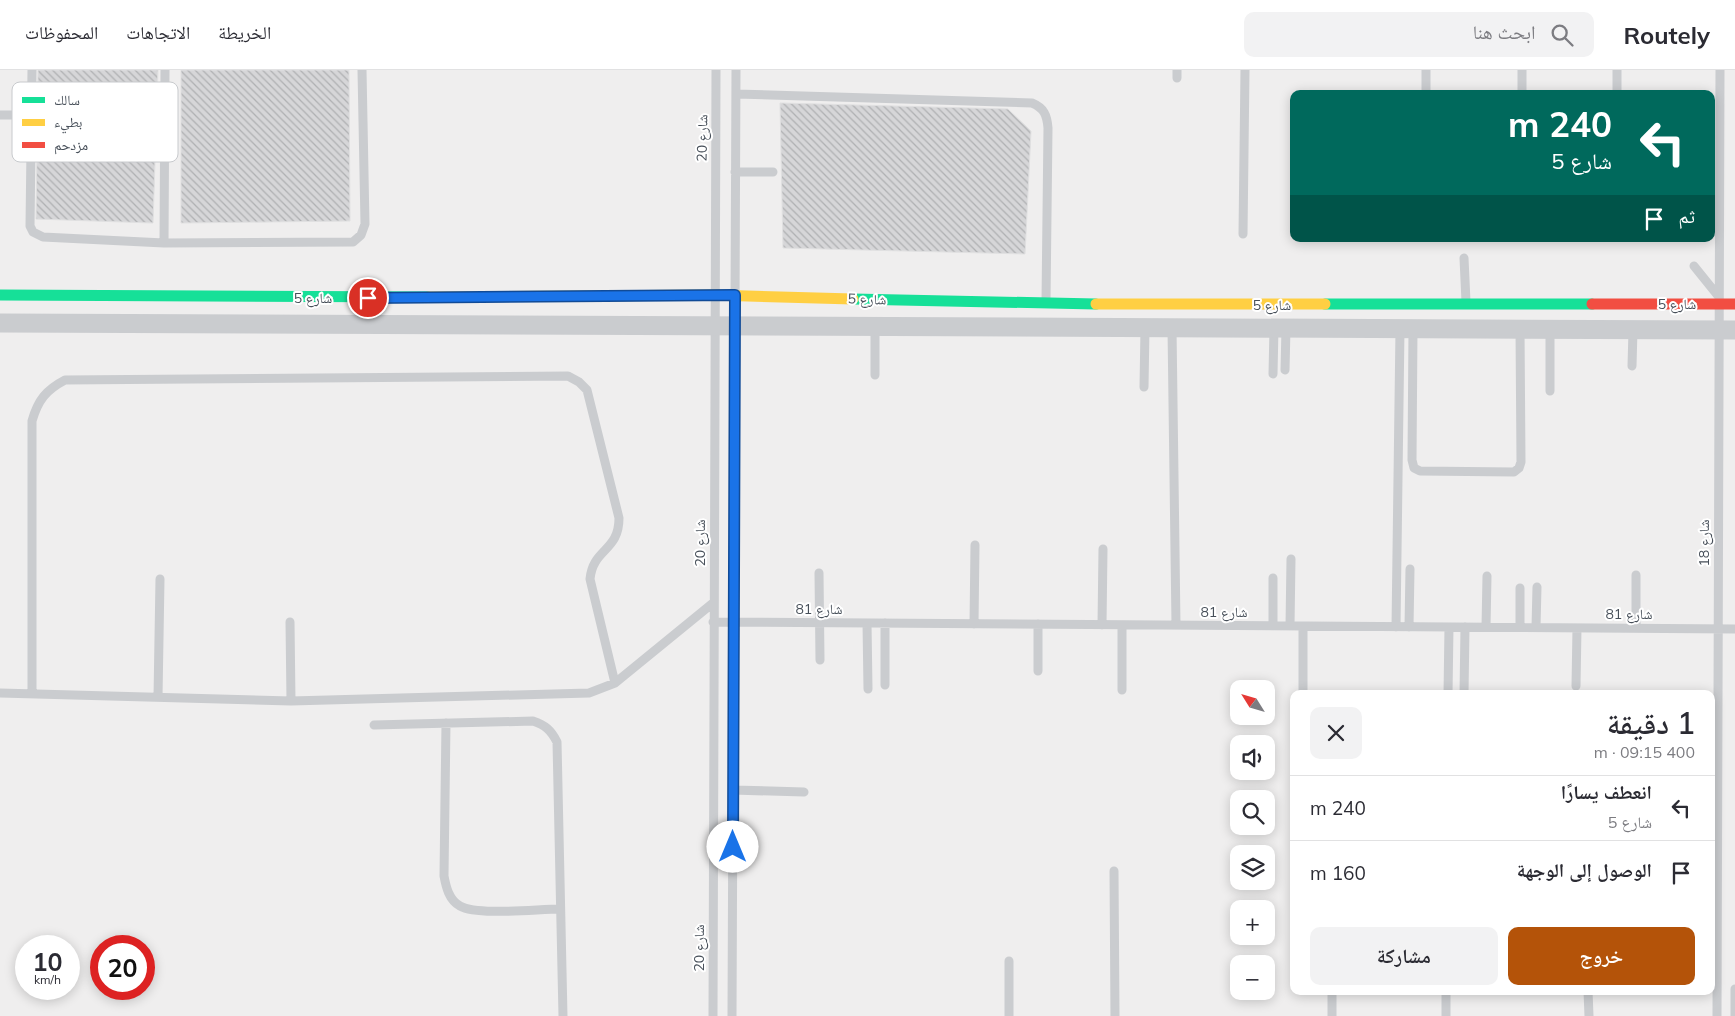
<!DOCTYPE html>
<html lang="ar">
<head>
<meta charset="utf-8">
<style>
  :root { --surface:#fff; --page:#f2f2f3; --text:#2b2b33; --muted:#7c7c81; --line:#e1e1e2; --accent:#b45309 }
  body { margin:0; font-family:Mulish,"Noto Naskh Arabic",sans-serif; background:var(--page); color:var(--text); direction:rtl; height:100vh; display:flex; flex-direction:column; font-size:19px; white-space:nowrap }
  * { box-sizing:border-box; margin:0 }
  p { font-size:16px; color:var(--muted) }
  .icon { flex:none; width:28px; height:28px; fill:none; stroke:currentColor; stroke-width:2; stroke-linecap:round; stroke-linejoin:round }
  .map { position:relative; flex:1; overflow:hidden; direction:ltr }
  .drawer { position:absolute; left:1290px; top:620px; width:425px; height:305px; display:flex; flex-direction:column; background:var(--surface); border-radius:10px; box-shadow:0 2px 12px #0003; direction:rtl }
  .drawer>* { flex:none }
  .hud { position:absolute; left:1290px; top:20px; width:425px; height:152px; border-radius:10px; box-shadow:0 2px 12px #0003; direction:rtl; background:#00695c; color:#fff; overflow:hidden }
  .needle { width:32px; rotate:307deg }
  .fabs { position:absolute; left:1230px; top:610px; display:grid; gap:10px }
  .fabs a { display:grid; place-items:center; width:45px; height:45px; border-radius:10px; background:var(--surface); box-shadow:0 2px 12px #0003; font-size:25px }
  .speed { position:absolute; left:15px; top:865px; display:flex; gap:10px; font-size:25px; font-weight:700; text-align:center }
  .speed>* { display:grid; place-content:center; width:65px; height:65px; border-radius:50%; background:var(--surface); box-shadow:0 2px 12px #0003; line-height:1 }
  .speed small { font-size:12px; font-weight:400 }
  .speed .limit { border:8px solid #d22; background:#fff; color:#111 }
  .pin { position:absolute; display:grid; place-items:center; width:42px; height:42px; color:#fff; margin:-21px; border:2px solid #fff; border-radius:50%; box-shadow:0 1px 5px #0007 }
  .me { position:absolute; width:55px; margin:-28px; rotate:0deg; stroke-linejoin:round; filter:drop-shadow(0 0 4px #0008) }
  .turn { display:flex; align-items:center; gap:18px; height:105px; padding:0 20px; font-size:22px }
  .turn .icon { width:65px; height:65px; stroke-width:2.5 }
  .turn b { display:block; font-size:35px; line-height:42px }
  .then { display:flex; align-items:center; height:48px; padding:0 20px; background:#0003; gap:10px; font-size:19px }
  .round { display:grid; place-items:center; flex:none; width:52px; height:52px; border-radius:10px; background:var(--page) }
  .headline { display:flex; align-items:center; justify-content:space-between; height:85px; padding:0 20px }
  h1 { font-size:30px; font-weight:600; line-height:38px }
  .cta { display:flex; gap:10px; margin-top:auto; padding:10px 20px }
  .cta a { flex:1; height:58px; border-radius:10px; background:var(--accent); color:#fff; font-size:20px; font-weight:600; line-height:58px; text-align:center }
  .cta a+a { background:var(--page); color:var(--text) }
  ul { padding:0; list-style:none }
  li { display:flex; align-items:center; gap:15px; height:65px; padding:0 20px; border-top:1px solid var(--line) }
  li div { flex:1 }
  li b { display:block; font-size:19px }
  li em { font-style:normal }
  header { display:flex; align-items:center; gap:30px; box-sizing:border-box; height:70px; padding:0 25px; background:var(--surface); border-bottom:1px solid var(--line) }
  header strong { font-size:24px }
  nav { display:flex; gap:28px; margin-inline-start:auto; font-size:18px }
  .search { width:350px; height:45px; background:var(--page); display:flex; align-items:center; gap:12px; box-sizing:border-box; padding:0 18px; border-radius:10px; color:var(--muted); font-size:19px }
  .map>svg:first-child { display:block }
  .building { fill:url(#building-back-hatch); stroke:#e0e0e1 }
  .lines { fill:none; stroke-linecap:round; stroke-linejoin:round }
  .lane { stroke:#cacccf; stroke-width:9 }
  .street { stroke:#cacccf; stroke-width:19 }
  .fast { stroke:#16e098; stroke-width:11 }
  .slow { stroke:#ffcf43; stroke-width:11 }
  .jam { stroke:#f24e42; stroke-width:11 }
  .route-casing { stroke:#114b97; stroke-width:12 }
  .route { stroke:#1a73e8; stroke-width:9 }
  .labels { text-anchor:middle; dominant-baseline:central; stroke-width:4; stroke-linejoin:round; paint-order:stroke }
  .street-label { font-size:14px; fill:#474f59; stroke:#fff }
  .key { fill:#fff; stroke:#c8cacd; stroke-width:1 }
  .key-label { font-size:14px; fill:#474f59 }
</style>
</head>
<body>
<header>
<strong>Routely</strong>
<div class="search"><svg class="icon" aria-label="search" viewBox="0 0 24 24"><circle cx="10" cy="10" r="6"/><path d="M15 15l6 6"/></svg>ابحث هنا</div>
<nav><a>الخريطة</a><a>الاتجاهات</a><a>المحفوظات</a></nav>
</header>
<div class="map">
<svg width="1735" height="946" viewBox="0 0 1735 946">
  <defs>
    <pattern id="building-back-hatch" width="6" height="6" patternUnits="userSpaceOnUse" patternTransform="scale(1.25)"><rect width="6" height="6" fill="#d6d6d8"/><path d="M-1 5l2 2M0 0l6 6M5-1l2 2" fill="none" stroke="#afb0b2"/></pattern>
  </defs>
  <rect width="100%" height="100%" fill="#efeeee"/>
  <!-- building -->
  <path class="building" d="M38 0H158L153 153 36 149Z
    M181 0H349L350 151 181 153Z
    M780 33 1008 39 1031 61 1025 184 783 178Z"/>
  <g class="lines">
    <!-- lane -->
    <path class="lane" d="M32 0 30 156 33 162 43 167 164 173 353 172 361 165 365 154 362 0
      M1177 8V0
      M736 24 1032 33C1044 38 1047 45 1048 58L1046 231
      M1426 24V0
      M1522 24V0
      M1617 24V0
      M0 45H32
      M735 102H773
      M1243 164 1245 0
      M164 173 165 0
      M1464 188 1466 232
      M1694 196 1719 227
      M1172 258 1176 555
      M1413 259 1412 390 1414 398 1420 401 1514 402 1519 398 1521 392 1520 259
      M1632 296 1633 260
      M1285 300 1286 258
      M1273 304 1274 258
      M875 305V257
      M1144 317 1145 258
      M1550 321V259
      M819 503 820 590
      M290 552 291 631
      M713 552 1735 559
      M867 553 868 619
      M885 553V615
      M974 554 975 475
      M1102 555 1103 479
      M1122 555V620
      M1273 556V508
      M1290 556 1291 489
      M1303 556V624
      M1396 557 1400 259
      M1409 557 1410 499
      M1486 557 1487 506
      M1520 557V518
      M1536 557 1537 517
      M1636 558V505
      M1038 601V554
      M1576 616 1577 558
      M0 623 291 631 589 623 615 613 713 533
      M32 624V351C38 330 46 320 65 310L568 306 579 312 587 320 619 448C619 482 593 478 590 509L615 613
      M1448 624 1449 557
      M1464 624 1465 557
      M158 627 160 509
      M446 653 444 806C446 817 449 830 460 836 478 846 537 839 560 839
      M374 655 533 651C545 655 551 660 557 672L563 946
      M733 720 804 722
      M1114 801 1115 946
      M1009 891V946
      M1332 921V946
      M1588 921 1589 946
      M713 946 716 0
      M732 946 736 0
      M1446 946V921
      M1717 946 1720 0
      M1735 946V919"/>
    <!-- street -->
    <path class="street" d="M0 253 1735 260"/>
    <!-- fast -->
    <path class="fast" d="M0 225 428 227
      M853 229 1096 234
      M1325 234H1592"/>
    <!-- slow -->
    <path class="slow" d="M428 227 714 225 853 229
      M1096 234H1325"/>
    <!-- jam -->
    <path class="jam" d="M1592 234H1735"/>
  </g>
  <g class="lines">
    <defs>
      <path id="route" d="M368 228 735 225 733 777"/>
    </defs>
    <!-- route casing -->
    <use href="#route" class="route-casing"/>
    <!-- route -->
    <use href="#route" class="route"/>
  </g>
  <g class="labels">
    <!-- street labels -->
    <g class="street-label">
      <text transform="translate(702 68) rotate(-89)">شارع 20</text>
      <text x="313" y="228">شارع 5</text>
      <text transform="translate(867 229) rotate(2)">شارع 5</text>
      <text x="1677" y="234">شارع 5</text>
      <text x="1272" y="235">شارع 5</text>
      <text transform="translate(700 473) rotate(-90)">شارع 20</text>
      <text transform="translate(1704 473) rotate(-90)">شارع 18</text>
      <text x="819" y="539">شارع 81</text>
      <text x="1224" y="542">شارع 81</text>
      <text x="1629" y="544">شارع 81</text>
      <text transform="translate(699 878) rotate(-90)">شارع 20</text>
    </g>
  </g>
  <!-- legend -->
  <rect x="12" y="12" width="166" height="80" rx="8" class="key"/>
  <rect x="22" y="27" width="23" height="6" fill="#16e098"/>
  <rect x="22" y="49" width="23" height="7" fill="#ffcf43"/>
  <rect x="22" y="72" width="23" height="6" fill="#f24e42"/>
  <g class="key-label">
    <text x="54" y="35">سالك</text>
    <text x="54" y="57">بطيء</text>
    <text x="54" y="80">مزدحم</text>
  </g>
</svg>
<div class="fabs">
<a><svg class="needle" viewBox="-14 -14 28 28"><path d="M0-13l5 13h-10z" fill="#e53935"/><path d="M0 13l5-13h-10z" fill="#7c7c81"/></svg></a>
<a><svg class="icon" aria-label="sound" viewBox="0 0 24 24"><path d="M4 9h4l5-4v14l-5-4H4zM17 9q2 3 0 6"/></svg></a>
<a><svg class="icon" aria-label="search" viewBox="0 0 24 24"><circle cx="10" cy="10" r="6"/><path d="M15 15l6 6"/></svg></a>
<a><svg class="icon" aria-label="layers" viewBox="0 0 24 24"><path d="M12 4l9 5-9 5-9-5zM3 14l9 5 9-5"/></svg></a>
<a>+</a>
<a>−</a>
</div>
<div class="speed"><div>10<small>km/h</small></div><div class="limit">20</div></div>
<div class="pin" style="left:368px;top:228px;background:#d93025"><svg class="icon" aria-label="arrive" viewBox="0 0 24 24"><path d="M6 21V4h12l-3 4 3 4H6"/></svg></div>
<svg class="me" style="left:733px;top:777px" viewBox="-20 -20 40 40"><circle r="19" fill="#fff"/><path d="M0-13L10 11 0 6-10 11z" fill="#1a73e8"/></svg>
<div class="hud">
<div class="turn"><svg class="icon" aria-label="left" viewBox="0 0 24 24"><path d="M17 20v-9H6M10 6l-5 5 5 5"/></svg><div><b>240 m</b>شارع 5</div></div>
<div class="then">ثم<svg class="icon" aria-label="arrive" viewBox="0 0 24 24"><path d="M6 21V4h12l-3 4 3 4H6"/></svg></div>
</div>
<section class="drawer">
<div class="headline"><div><h1>1 دقيقة</h1><p>400 m · 09:15</p></div><a class="round"><svg class="icon" aria-label="close" viewBox="0 0 24 24"><path d="M6 6l12 12M18 6L6 18"/></svg></a></div>
<ul>
<li><svg class="icon" aria-label="left" viewBox="0 0 24 24"><path d="M17 20v-9H6M10 6l-5 5 5 5"/></svg><div><b>انعطف يسارًا</b><p>شارع 5</p></div><em>240 m</em></li>
<li><svg class="icon" aria-label="arrive" viewBox="0 0 24 24"><path d="M6 21V4h12l-3 4 3 4H6"/></svg><div><b>الوصول إلى الوجهة</b></div><em>160 m</em></li>
</ul>
<div class="cta"><a>خروج</a><a>مشاركة</a></div>
</section>
</div>
</body>
</html>
